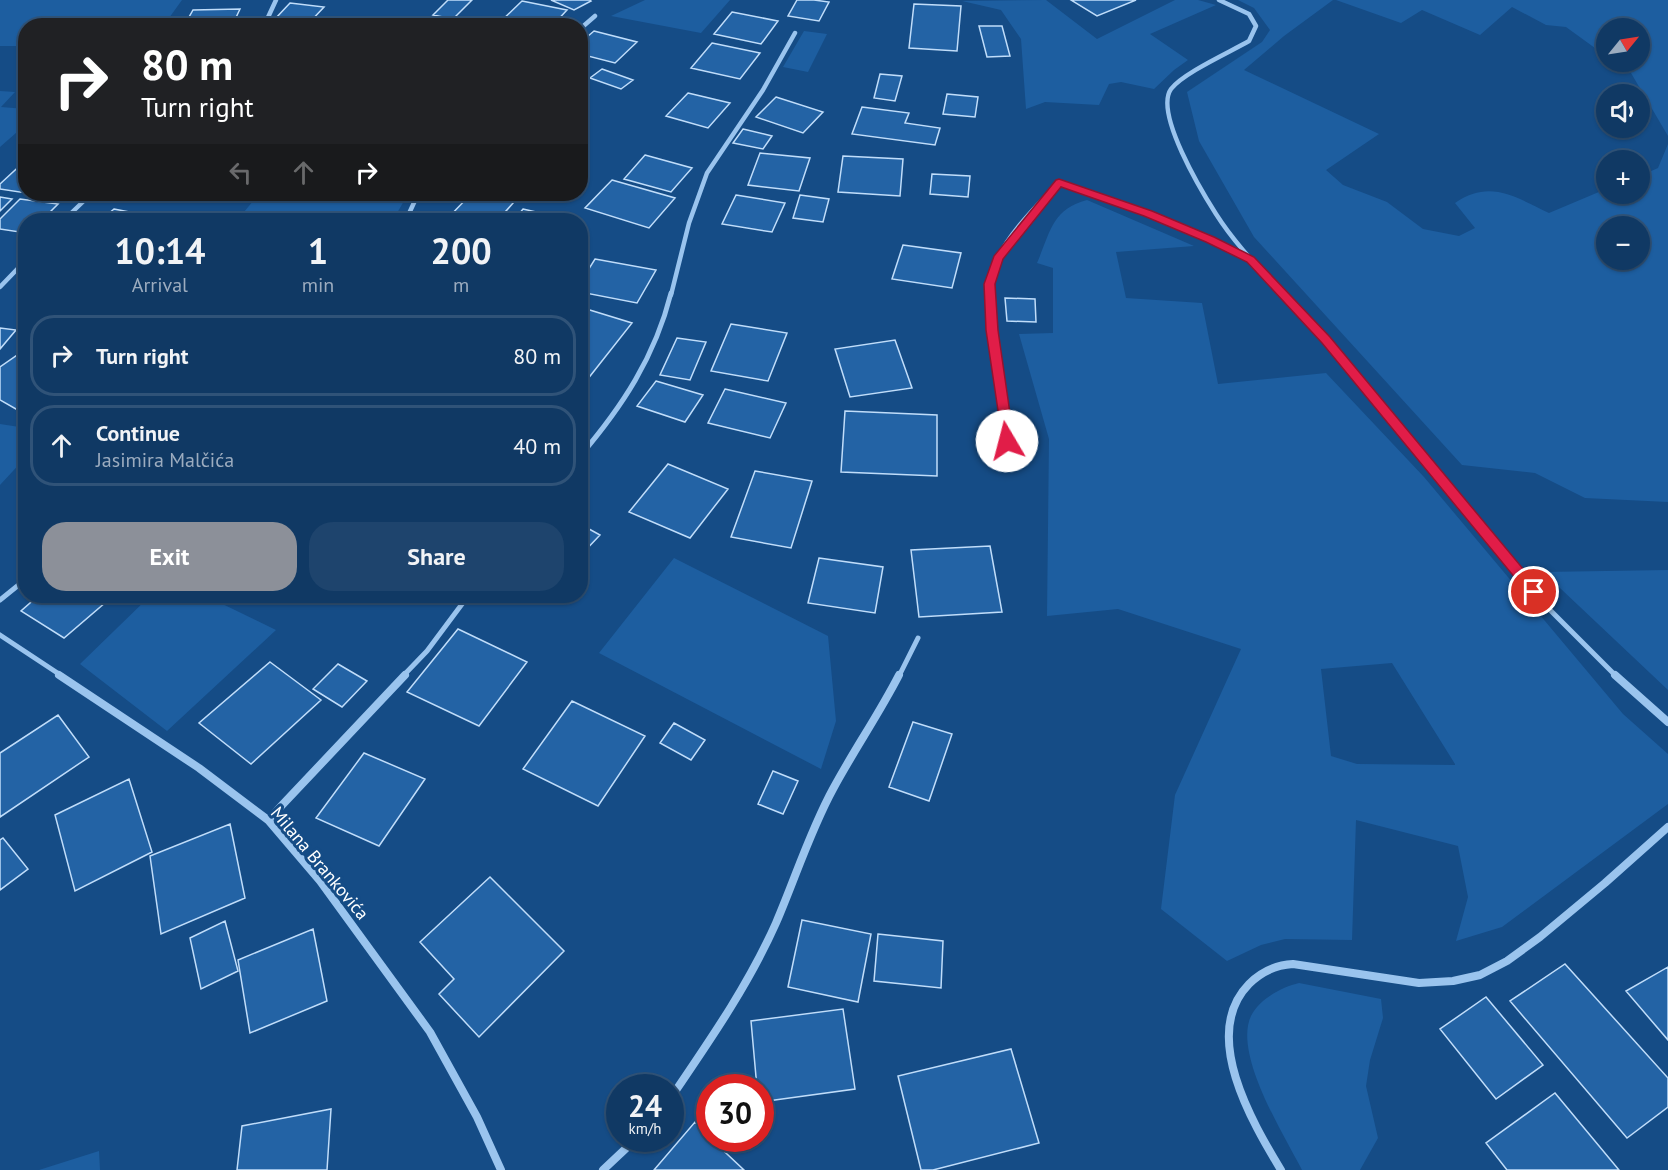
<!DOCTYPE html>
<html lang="en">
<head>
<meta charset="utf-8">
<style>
  :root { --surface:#103964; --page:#1e446d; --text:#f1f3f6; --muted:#9cacbf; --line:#305378; --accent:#8c9099 }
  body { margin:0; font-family:"PT Sans",sans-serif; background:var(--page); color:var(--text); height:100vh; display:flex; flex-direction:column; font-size:22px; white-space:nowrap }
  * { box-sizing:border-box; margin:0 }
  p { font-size:20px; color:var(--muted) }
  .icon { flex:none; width:33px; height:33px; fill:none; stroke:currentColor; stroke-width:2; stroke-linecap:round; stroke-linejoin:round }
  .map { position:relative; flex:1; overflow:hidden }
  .panel { position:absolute; left:18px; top:213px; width:570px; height:390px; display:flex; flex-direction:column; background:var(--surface); border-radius:24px; box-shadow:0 2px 4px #0004,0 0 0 2px var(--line) }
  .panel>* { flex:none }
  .guide { position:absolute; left:18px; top:18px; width:570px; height:183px; border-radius:24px; box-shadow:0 2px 4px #0004,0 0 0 2px var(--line); background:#202124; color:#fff; overflow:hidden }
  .needle { width:39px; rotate:60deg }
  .controls { position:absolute; left:1596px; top:18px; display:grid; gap:12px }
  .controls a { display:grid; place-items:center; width:54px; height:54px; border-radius:50%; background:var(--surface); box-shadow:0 2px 4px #0004,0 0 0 2px var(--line); font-size:30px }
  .speed { position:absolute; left:606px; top:1074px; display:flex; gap:12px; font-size:30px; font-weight:700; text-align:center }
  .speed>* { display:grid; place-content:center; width:78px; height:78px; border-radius:50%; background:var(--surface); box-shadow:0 2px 4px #0004,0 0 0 2px var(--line); line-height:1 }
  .speed small { font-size:15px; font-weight:400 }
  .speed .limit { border:9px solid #d22; background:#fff; color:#111 }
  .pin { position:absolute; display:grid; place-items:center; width:51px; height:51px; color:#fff; margin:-26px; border:3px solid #fff; border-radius:50%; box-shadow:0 2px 6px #0007 }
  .me { position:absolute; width:66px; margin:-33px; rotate:352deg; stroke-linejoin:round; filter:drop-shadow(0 0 4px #0008) }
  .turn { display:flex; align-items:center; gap:21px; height:126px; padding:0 24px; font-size:27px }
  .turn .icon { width:78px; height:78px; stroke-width:2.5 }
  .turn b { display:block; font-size:42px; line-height:51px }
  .lanes { display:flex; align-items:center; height:57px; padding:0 24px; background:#0003; justify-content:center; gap:30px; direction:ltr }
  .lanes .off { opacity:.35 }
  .eta { display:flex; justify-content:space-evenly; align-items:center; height:102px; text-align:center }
  .eta b { font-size:36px; font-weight:700; line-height:42px }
  .primary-button { display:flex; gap:12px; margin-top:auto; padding:12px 24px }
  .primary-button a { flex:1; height:69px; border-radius:24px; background:var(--accent); color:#fff; font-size:24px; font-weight:700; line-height:69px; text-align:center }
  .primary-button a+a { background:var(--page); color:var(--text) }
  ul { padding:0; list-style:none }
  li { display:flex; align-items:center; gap:18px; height:81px; margin:0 12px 9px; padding:0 12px; border:3px solid var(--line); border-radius:24px }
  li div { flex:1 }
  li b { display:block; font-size:22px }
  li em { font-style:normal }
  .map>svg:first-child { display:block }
  .green { fill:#1d5ea0; fill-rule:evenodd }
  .building { fill:#2363a5; stroke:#c0ddfa; stroke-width:1.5 }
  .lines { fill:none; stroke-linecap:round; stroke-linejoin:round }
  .street-far2 { stroke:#9ac4ee; stroke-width:4.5 }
  .street-far1 { stroke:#9ac4ee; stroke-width:5 }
  .street { stroke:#9ac4ee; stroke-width:8 }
  .route { fill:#e11d48; stroke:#92132f; stroke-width:1.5 }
  .labels { text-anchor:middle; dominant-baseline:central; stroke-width:6; stroke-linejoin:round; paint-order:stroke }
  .street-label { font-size:18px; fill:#fff; stroke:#154c86 }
</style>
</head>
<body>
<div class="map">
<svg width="1668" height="1170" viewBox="0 0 1668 1170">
  <rect width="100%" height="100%" fill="#154c86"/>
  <!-- green -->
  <path class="green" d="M0 0H182L164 25 26 26 25 46H0Z
    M645 0H730L701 33 611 16Z
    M1046 0 1097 39 1175 0H1198L1216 5 1150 34 1188 60 1174 70 1154 89 1121 82 1109 84 1099 105 1045 102 1026 109 1021 39 1001 10 962 1Z
    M1238 0H1333L1284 36 1244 70 1379 134 1326 170 1343 185 1387 202 1423 229 1459 236 1475 228 1455 203C1490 179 1515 197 1549 213L1606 189V194H1640V176L1658 168 1668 144V502L1585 498 1535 473 1462 465 1254 237 1199 141 1187 92 1262 42 1270 30 1254 8ZM1606 226H1640V260H1606Z
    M1336 0H1668V136L1631 73 1615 62H1640V28H1606V56L1566 27 1546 25 1512 7 1480 35 1422 10 1401 23Z
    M804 31 827 34 808 72 783 67Z
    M0 91 15 92 1 107 26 109 25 125 0 147Z
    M259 194H408L393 220H291L244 212Z
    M1087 200 1194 246 1116 252 1126 298 1202 303 1218 384 1326 373 1424 477 1623 714 1668 754V804L1502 927 1456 941 1468 897 1458 846 1356 820 1352 940 1285 939 1261 945 1227 961 1161 909 1175 795 1241 649 1118 609 1047 616 1049 439 1019 334 1053 333V268L1037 263C1050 233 1052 209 1087 200ZM1392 663 1455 764V765L1357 764 1331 756 1321 669Z
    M0 424 26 428 25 458 0 485Z
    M674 558 828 636 836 721 821 769 599 653Z
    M1668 570V690L1543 572Z
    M150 596H206L276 630 167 731 80 664Z
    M1299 983 1381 999 1383 1018 1370 1060 1366 1086 1378 1138 1360 1170H1302C1284 1135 1233 1054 1251 1016 1259 999 1282 987 1299 983Z
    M99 1151 100 1170H39Z"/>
  <!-- building -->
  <path class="building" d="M448 0H472L453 19 433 15Z
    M551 0H590L591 1 574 10Z
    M797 0H814L829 2 819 21 788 16Z
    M1071 0H1136L1097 16Z
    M522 1 567 10 552 26 498 24Z
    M290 3 324 7 309 23 275 19Z
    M914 4 961 6 957 51 909 48Z
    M240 9 232 26H184L193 10Z
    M732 12 778 21 761 44 714 34Z
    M319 19 360 26H312Z
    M979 26H1002L1010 56 987 57Z
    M594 31 637 42 615 63 580 54V43Z
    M712 43 760 53 740 79 691 68Z
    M602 69 633 80 621 89 590 78Z
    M880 74 902 76 895 101 874 98Z
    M688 93 730 103 708 128 666 116Z
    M947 94 978 97 975 117 943 114Z
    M776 97 823 112 803 133 756 117Z
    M862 107 909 113 905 123 940 128 935 145 852 134Z
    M743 129 772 136 763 149 733 143Z
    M760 153 810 158 799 191 748 185Z
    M645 155 692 168 671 192 624 179Z
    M843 156 903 159 900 196 838 192Z
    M26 160V193L0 189V184Z
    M932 174 970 176 968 197 930 194Z
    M612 180 675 198 649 228 585 208Z
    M471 194H480L514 202 498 220H446Z
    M736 195 785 203 772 232 722 224Z
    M800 195 829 199 823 222 793 218Z
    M0 197 12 199 0 211Z
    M20 199 58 204 42 220H26V233L0 229V219Z
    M114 209 160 218 158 220H101Z
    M523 209 571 220H514Z
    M903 245 961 253 952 288 892 279Z
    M595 259 656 270 637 303 580 292V283Z
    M1005 298 1035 299 1036 322 1007 321Z
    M580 307 632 323 583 385 580 384Z
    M731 324 787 333 768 381 711 371Z
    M0 328 16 330 0 349Z
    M677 338 706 342 690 380 660 375Z
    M895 340 912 388 850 397 835 349Z
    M26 349V411L23 413 0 400V367Z
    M656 381 703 395 685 422 637 406Z
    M725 389 786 403 770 438 708 423Z
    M845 411 937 415V476L841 472Z
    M668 464 728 489 690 538 629 512Z
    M755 471 812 481 791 548 731 537Z
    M580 524 600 535 580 556Z
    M990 546 1002 612 919 617 911 550Z
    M819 558 883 567 875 613 808 603Z
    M38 596H113L64 638 21 611Z
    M458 629 527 662 479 726 407 692Z
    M270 662 321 700 251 764 199 723Z
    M338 664 367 681 342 707 313 689Z
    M572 701 645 736 598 806 523 769Z
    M58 715 89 757 0 817V753Z
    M913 722 952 734 929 801 889 787Z
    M674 723 705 740 691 760 660 743Z
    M364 753 425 779 379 846 316 818Z
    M773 771 798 781 783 814 758 804Z
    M129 779 152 852 75 891 55 815Z
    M230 824 245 898 161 934 150 856Z
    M3 838 28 869 0 890V840Z
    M490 877 564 951 479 1037 439 994 454 979 420 942Z
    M802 920 871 934 858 1002 788 987Z
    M225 921 238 971 201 989 190 938Z
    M313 929 327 1001 250 1033 238 960Z
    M878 934 943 941 941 988 874 981Z
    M1565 964 1668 1078V1107L1627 1138 1510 1001Z
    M1668 967V1040L1626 991Z
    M1486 997 1543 1065 1496 1099 1440 1029Z
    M843 1009 855 1089 760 1102V1088H757L751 1021Z
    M1011 1049 1039 1143 933 1170H921L898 1076Z
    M1555 1093 1619 1170H1507L1486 1143Z
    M331 1109 327 1170H237L242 1126Z
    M695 1122 710 1138 744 1170H654Z"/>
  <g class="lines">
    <!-- street-far2 -->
    <path class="street-far2" d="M1219 0 1249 14 1256 26 1249 41C1230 52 1183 73 1171 89 1154 113 1202 192 1216 214 1235 244 1260 269 1284 295
      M264 26 276 0
      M580 29 595 16
      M64 220 91 194
      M406 220 418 194
      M0 287 26 260
      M671 295 689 223 707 173 763 90 795 33
      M990 295C992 282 992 270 998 258 1011 230 1038 205 1059 182L1154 216 1247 257"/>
    <!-- street-far1 -->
    <path class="street-far1" d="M990 293 993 346 1007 441
      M1282 293 1326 340 1545 605 1616 676
      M580 456C622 407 655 357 671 293
      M0 600 26 579
      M0 635 62 676
      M403 676 427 651 468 596
      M899 676 918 638"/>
    <!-- street -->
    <path class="street" d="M59 675 199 768 268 820 320 881 430 1032 477 1117 501 1170
      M1615 675 1668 722
      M268 820 405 675
      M670 1099C708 1043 748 986 776 923 795 879 810 831 833 789 854 750 879 714 899 675
      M603 1170 637 1138
      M1281 1170C1252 1122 1200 1034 1249 984 1261 972 1276 965 1293 964L1419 983 1453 981 1480 975 1507 961 1540 937 1605 883 1668 827"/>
  </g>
  <!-- route -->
  <path class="route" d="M1059 179 1152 211 1214 237 1254 257 1330 337 1539 588 1541 592 1539 596H1530L1322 343 1247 262 1206 242 1144 216 1061 187 1003 259 995 284 998 330 1014 441 1012 444H1003L986 330 984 284 994 256 1056 180Z"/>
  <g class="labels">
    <!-- street labels -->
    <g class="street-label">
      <text transform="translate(320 863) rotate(50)">Milana Brankovića</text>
    </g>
  </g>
</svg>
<div class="controls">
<a><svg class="needle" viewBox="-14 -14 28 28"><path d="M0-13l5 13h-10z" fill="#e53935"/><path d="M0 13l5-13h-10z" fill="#9cacbf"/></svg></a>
<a><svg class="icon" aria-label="sound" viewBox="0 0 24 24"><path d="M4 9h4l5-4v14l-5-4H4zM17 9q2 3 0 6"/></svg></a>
<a>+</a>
<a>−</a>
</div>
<div class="speed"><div>24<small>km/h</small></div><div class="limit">30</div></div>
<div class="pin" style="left:1534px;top:592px;background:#d93025"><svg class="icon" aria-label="arrive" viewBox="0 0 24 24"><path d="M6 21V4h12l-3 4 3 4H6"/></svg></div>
<svg class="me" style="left:1007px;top:441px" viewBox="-20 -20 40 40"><circle r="19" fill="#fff"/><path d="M0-13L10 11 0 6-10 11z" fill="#e11d48"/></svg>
<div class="guide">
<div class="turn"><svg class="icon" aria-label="right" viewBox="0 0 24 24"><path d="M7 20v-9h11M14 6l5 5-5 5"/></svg><div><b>80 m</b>Turn right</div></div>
<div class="lanes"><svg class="icon off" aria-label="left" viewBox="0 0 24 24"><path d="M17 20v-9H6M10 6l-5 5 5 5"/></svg><svg class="icon off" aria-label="ahead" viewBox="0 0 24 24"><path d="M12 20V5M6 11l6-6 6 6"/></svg><svg class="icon" aria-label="right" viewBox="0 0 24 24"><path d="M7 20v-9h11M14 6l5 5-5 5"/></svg></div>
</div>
<section class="panel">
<div class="eta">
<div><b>10:14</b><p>Arrival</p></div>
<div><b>1</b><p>min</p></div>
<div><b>200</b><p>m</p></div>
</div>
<ul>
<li><svg class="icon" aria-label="right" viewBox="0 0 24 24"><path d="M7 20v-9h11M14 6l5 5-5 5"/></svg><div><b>Turn right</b></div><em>80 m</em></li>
<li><svg class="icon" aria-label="ahead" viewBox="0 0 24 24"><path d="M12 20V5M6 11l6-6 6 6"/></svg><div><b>Continue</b><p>Jasimira Malčića</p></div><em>40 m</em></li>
</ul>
<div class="primary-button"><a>Exit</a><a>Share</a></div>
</section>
</div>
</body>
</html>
